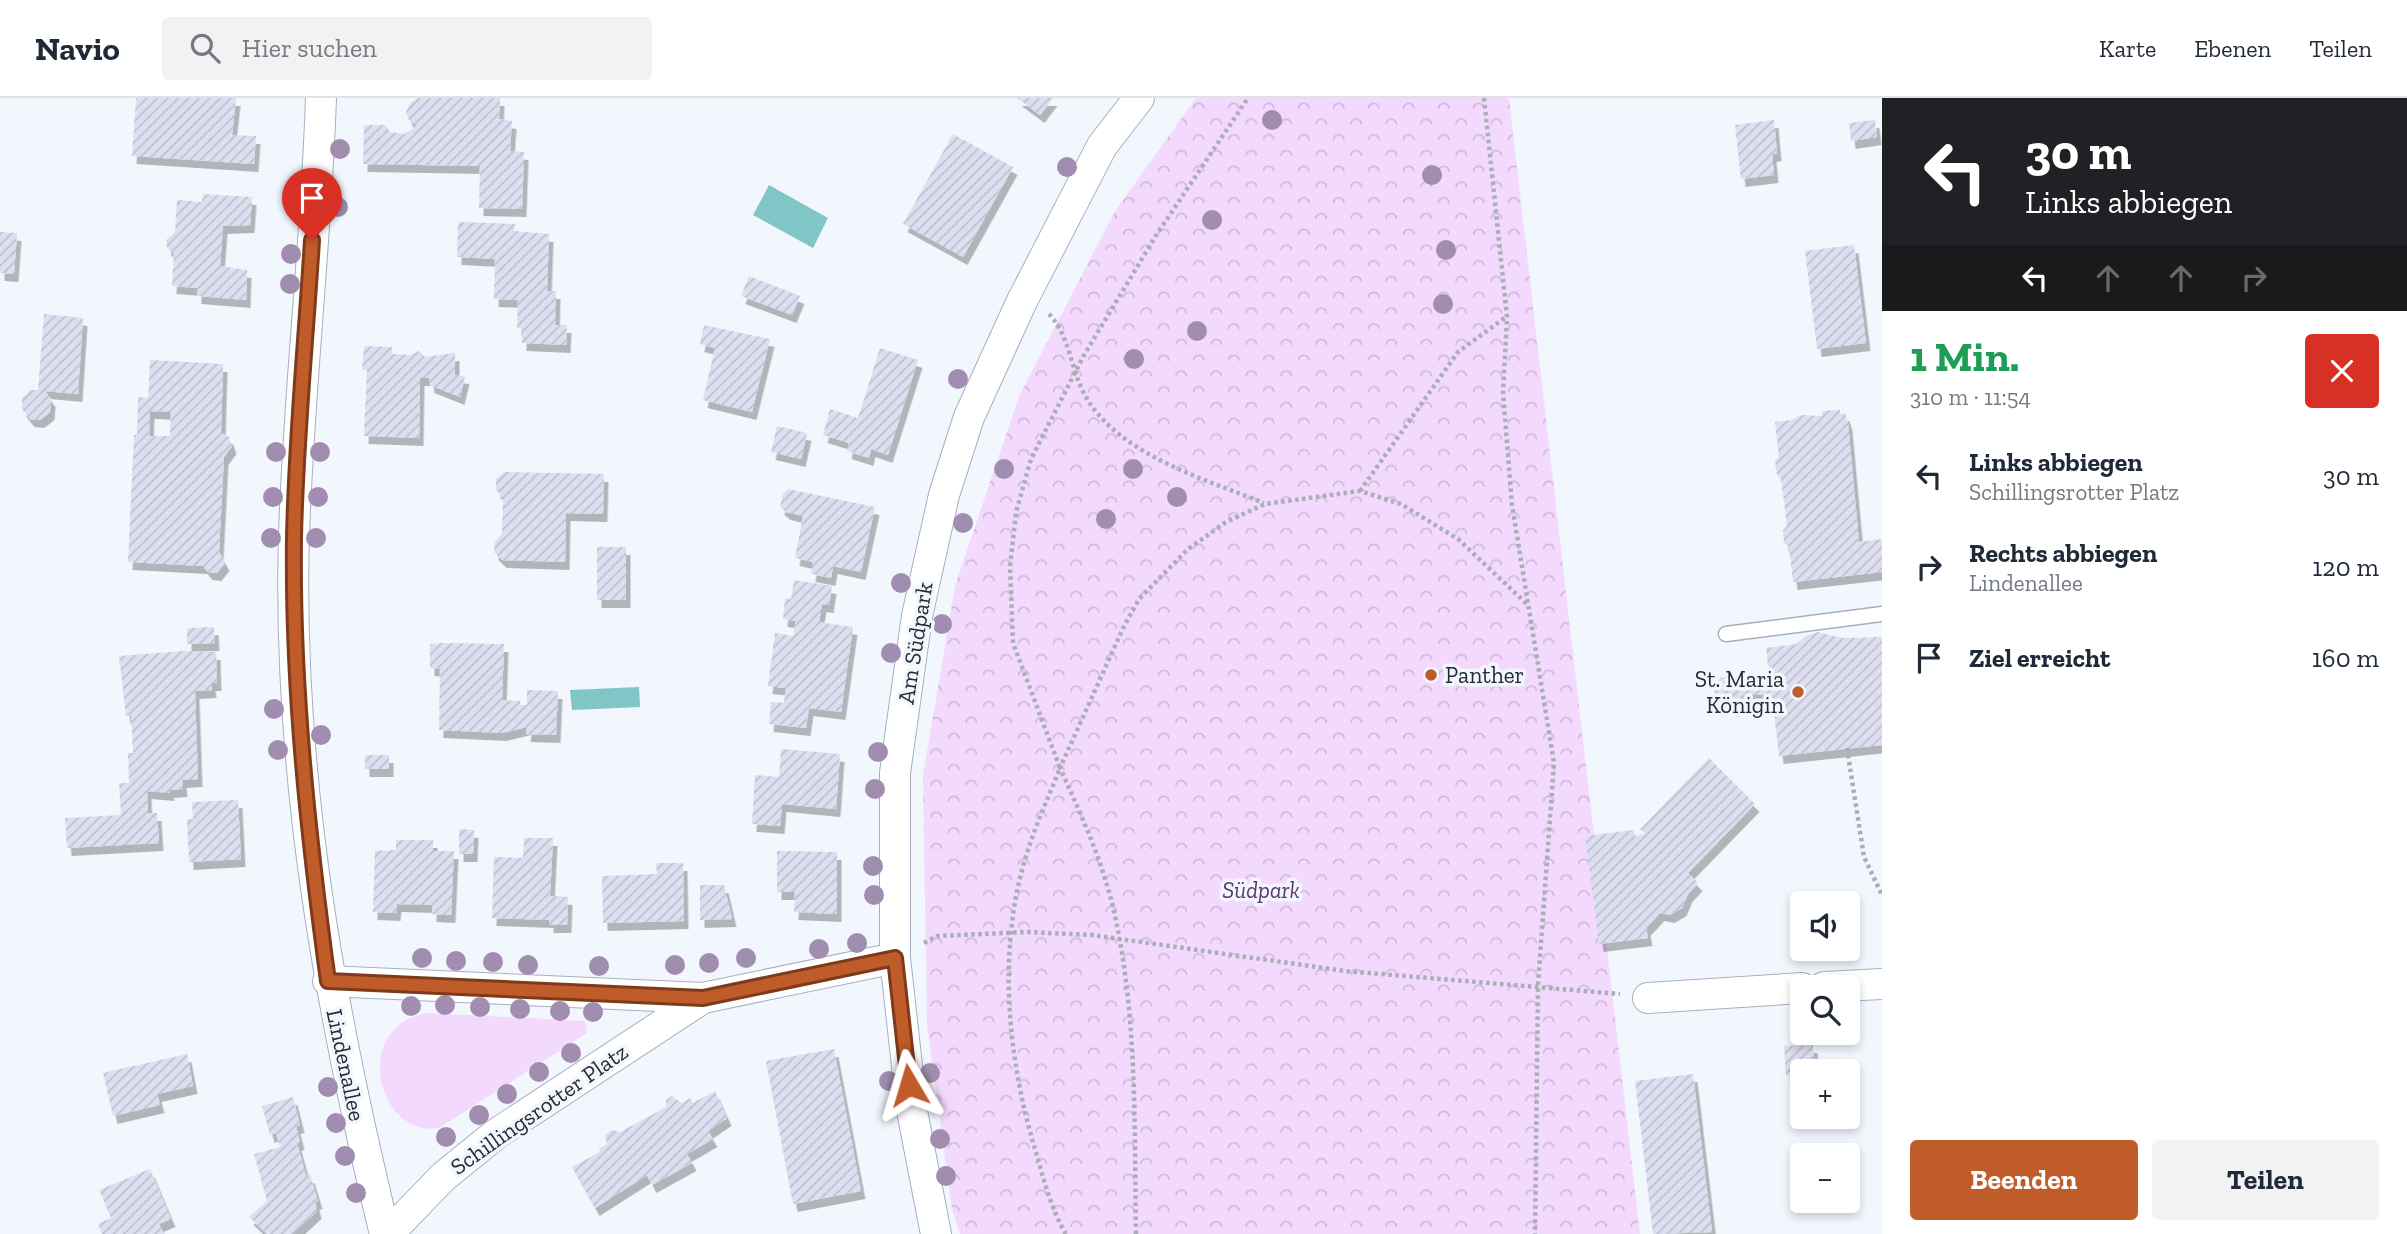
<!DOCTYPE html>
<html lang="de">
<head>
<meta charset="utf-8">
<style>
  :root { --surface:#fff; --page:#f2f2f3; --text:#1f2937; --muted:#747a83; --line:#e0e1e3; --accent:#c05b2a }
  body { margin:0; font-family:"Zilla Slab",serif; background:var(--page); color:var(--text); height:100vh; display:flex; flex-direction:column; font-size:26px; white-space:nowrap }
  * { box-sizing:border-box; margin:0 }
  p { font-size:23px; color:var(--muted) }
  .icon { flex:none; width:38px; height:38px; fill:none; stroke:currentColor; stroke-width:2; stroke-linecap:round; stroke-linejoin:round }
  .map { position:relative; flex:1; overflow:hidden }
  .side { display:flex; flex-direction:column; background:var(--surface); width:525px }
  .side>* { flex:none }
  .banner { background:#202124; color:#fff; overflow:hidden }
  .controls { position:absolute; left:1790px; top:793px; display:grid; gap:14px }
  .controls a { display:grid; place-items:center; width:70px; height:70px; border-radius:7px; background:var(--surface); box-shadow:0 4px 10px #0003; font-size:35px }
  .pin { position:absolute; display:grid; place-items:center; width:60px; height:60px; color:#fff; margin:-72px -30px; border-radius:50% 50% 50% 0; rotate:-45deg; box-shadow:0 0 7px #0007 }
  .pin .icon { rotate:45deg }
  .me { position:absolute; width:77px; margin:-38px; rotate:353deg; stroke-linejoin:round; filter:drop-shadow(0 0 5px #0008) }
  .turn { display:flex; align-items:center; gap:24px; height:147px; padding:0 28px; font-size:32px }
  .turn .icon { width:91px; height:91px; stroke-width:2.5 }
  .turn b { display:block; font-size:49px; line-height:60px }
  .lanes { display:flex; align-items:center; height:66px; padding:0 28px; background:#0003; justify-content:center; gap:35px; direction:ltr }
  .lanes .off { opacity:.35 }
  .round { display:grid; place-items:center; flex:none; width:74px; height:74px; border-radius:7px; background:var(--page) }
  .summary { display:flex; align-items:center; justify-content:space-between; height:119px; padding:0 28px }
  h1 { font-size:42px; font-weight:700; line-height:52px; color:#1e9e55 }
  .button { display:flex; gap:14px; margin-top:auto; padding:14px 28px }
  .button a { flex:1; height:80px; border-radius:7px; background:var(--accent); color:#fff; font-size:28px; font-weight:700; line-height:80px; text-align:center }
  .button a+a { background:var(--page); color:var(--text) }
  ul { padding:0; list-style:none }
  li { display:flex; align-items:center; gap:21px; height:91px; padding:0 28px }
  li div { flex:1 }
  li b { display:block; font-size:26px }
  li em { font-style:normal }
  header { display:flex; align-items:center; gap:42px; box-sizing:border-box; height:98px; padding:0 35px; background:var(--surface); border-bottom:2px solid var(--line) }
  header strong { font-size:33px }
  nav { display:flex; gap:38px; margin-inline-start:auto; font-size:24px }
  .search { width:490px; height:63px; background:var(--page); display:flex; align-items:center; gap:18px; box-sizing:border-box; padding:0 24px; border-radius:7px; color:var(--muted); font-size:26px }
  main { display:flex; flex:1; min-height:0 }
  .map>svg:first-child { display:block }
  .grass { fill:#f2d9fd }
  .park { fill:url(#park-crowns) }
  .water { fill:#81c6c7 }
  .building { fill:url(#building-hatch); fill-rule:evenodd; filter:url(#shadow) }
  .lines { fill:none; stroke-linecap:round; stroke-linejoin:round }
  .lane-casing { stroke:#a5b0bf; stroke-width:17 }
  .street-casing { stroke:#a5b0bf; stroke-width:32 }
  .path { stroke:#aaafb6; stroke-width:4.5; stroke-dasharray:3.5 3.5; stroke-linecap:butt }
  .lane { stroke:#fff; stroke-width:14 }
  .street { stroke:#fff; stroke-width:30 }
  .tree { fill:#a18daf }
  .route-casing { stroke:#7d3b1b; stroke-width:18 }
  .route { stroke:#c05b2a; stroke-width:12 }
  .poi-dot { fill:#c05b2a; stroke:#f2f7fe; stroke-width:2.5 }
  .labels { text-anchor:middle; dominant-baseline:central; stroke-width:7; stroke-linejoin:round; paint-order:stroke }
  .street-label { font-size:23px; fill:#272c32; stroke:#f2f7fe }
  .poi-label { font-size:23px; fill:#272c32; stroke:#f2f7fe; text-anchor:start }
  .park-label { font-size:23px; font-style:italic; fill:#5e376f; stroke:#f2f7fe }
</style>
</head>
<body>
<header>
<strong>Navio</strong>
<div class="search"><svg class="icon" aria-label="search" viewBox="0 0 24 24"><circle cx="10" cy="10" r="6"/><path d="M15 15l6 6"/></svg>Hier suchen</div>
<nav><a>Karte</a><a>Ebenen</a><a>Teilen</a></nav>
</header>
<main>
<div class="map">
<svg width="1882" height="1136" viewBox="0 0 1882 1136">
  <defs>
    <pattern id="park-crowns" width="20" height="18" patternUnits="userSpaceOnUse" patternTransform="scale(1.75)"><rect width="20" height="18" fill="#f2d9fd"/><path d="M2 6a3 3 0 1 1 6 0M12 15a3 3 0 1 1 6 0" fill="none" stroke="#d0bad9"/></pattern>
    <pattern id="building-hatch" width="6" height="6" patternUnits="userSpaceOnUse" patternTransform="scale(1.75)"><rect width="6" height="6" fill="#dedef1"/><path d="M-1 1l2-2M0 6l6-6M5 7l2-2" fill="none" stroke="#bebfcf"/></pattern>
    <filter id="shadow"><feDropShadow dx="4.5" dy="8" stdDeviation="0" flood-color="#0004"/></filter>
  </defs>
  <rect width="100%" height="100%" fill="#f2f7fe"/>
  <!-- grass -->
  <path class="grass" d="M427 915 585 923 587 935 439 1030C377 1041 350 928 427 915Z"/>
  <!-- park -->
  <path class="park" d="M1196 0H1509L1640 1136H960L952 1111 927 927 923 678 955 488 1019 298 1115 113Z"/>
  <!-- water -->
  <path class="water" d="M769 87 828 120 813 150 753 117Z
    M639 589 640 609 572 612 570 592Z"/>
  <!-- building -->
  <path class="building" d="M136 0H236L232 37 256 38 254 66 132 58Z
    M418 0H500L499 21 512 23 510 53 524 54 522 111 479 110 480 68 363 66 364 27H385L390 34 405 36 417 28 409 22 406 14 410 5Z
    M1017 0H1053L1040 17Z
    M1774 22 1777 55 1772 56 1774 77 1741 81 1735 27Z
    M1875 22 1877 39 1851 43 1849 25Z
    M953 36 1013 69 963 159 903 126Z
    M203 96 252 99 250 127 223 128 220 168 247 172 246 202 197 198V190L172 188 174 155 167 150 166 142 175 134 177 102 202 104Z
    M458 124 515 126 514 133 549 136 547 193H556L555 227H567L566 247 522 245V230H517L518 202 494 201 495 161 457 159Z
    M0 134 17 135 14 176 0 175Z
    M1854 147 1866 245 1817 251 1805 153Z
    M749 178 800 198 792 217 741 198Z
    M44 216 83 220 78 296 45 293 51 301 50 314 40 322 30 321 22 311V300L31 292H38Z
    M704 227 770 241 752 314 703 302 715 250 700 246Z
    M364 248 392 249V256L410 257 419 253 425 259 455 255V277L465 278 460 299 430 287 429 280H420L419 340 364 338 367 272H362Z
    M880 250 918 262 888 357 871 351 869 360 847 353 849 345 823 337 830 311 858 320Z
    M150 262 223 266 221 335 229 339 232 348 224 359 219 454 225 465 217 475 208 474 203 468 128 464 134 337H137L138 299 148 300ZM150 313 171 314 170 338H149Z
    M1840 312V316L1845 315 1848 325 1859 444 1882 441V474L1793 484 1789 449 1784 445 1783 432 1787 428 1781 381 1777 377 1775 363 1779 359 1775 324 1791 322 1801 317 1822 318V313Z
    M777 328 807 335 801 361 771 354Z
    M504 374 604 376 603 416 566 415 565 464 502 462 494 454 495 444 502 436 503 400 496 392V381Z
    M788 391 875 409 861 474 833 468 831 480 811 476 813 464 795 460 803 418 786 414 780 409 783 396Z
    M597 449H626V502H597Z
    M794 482 832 488 829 507 822 506 819 524 853 529 841 614 809 610 806 630 769 626 771 604 784 605 786 590 768 588 775 535 793 538 796 523 783 521 785 500 791 501Z
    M214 529 215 545 187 546V530Z
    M1818 534 1842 540 1882 539V647L1779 658 1772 597 1748 596 1742 607 1734 611 1722 608 1717 603 1714 592 1720 580 1732 576 1747 586 1770 583 1766 550 1796 546 1806 538Z
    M441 545 504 546 502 602 520 603V607H527V592L558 593 556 637 526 636 527 629 502 635 439 632 440 571 430 570V546Z
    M184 553 216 554 217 585H211L212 592 195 593 198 681 182 682 183 691 169 692 170 695 147 693 148 715H157L159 745 67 750 65 720 121 717 119 685H129L128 655H133L131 617 126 618 119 558Z
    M781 651 840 656 836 711 782 706 780 728 752 726 755 677 779 679Z
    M365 657H389V671H365Z
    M1709 660 1755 706 1688 775 1698 785 1688 796 1682 810 1670 817 1660 815 1646 830 1648 840 1599 846 1585 738 1634 732 1635 738 1645 736 1640 731Z
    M238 702 241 761 189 764 187 721H193L192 704Z
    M459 731 474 732 473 756H459Z
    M524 740H553L550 798 568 799 567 827H549V822L492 820 494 759 523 760Z
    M396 742H433V753H454L451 817 432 816V807L397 806 396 815 373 814 375 753 396 752Z
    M777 753 837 754V816L794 814 795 794H777Z
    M656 765H683L684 823 603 825 602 778 657 776Z
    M700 787H724L732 821 700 822Z
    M1813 947 1815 973 1786 977 1784 948Z
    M834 951 861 1093 793 1106 766 963Z
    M187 956 193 988 157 996 160 1007 113 1018 103 975Z
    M1693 976 1712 1134 1653 1136 1635 983Z
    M715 993 727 1020 708 1033 713 1041 687 1056 692 1065 652 1087 647 1077 595 1110 572 1069 600 1054 599 1051 607 1046 605 1037 612 1032 620 1034 666 1009V1002L672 998 682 1005 690 1000 693 1005Z
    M293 999 300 1027 296 1028 300 1044 297 1045 306 1078 310 1077 318 1103 315 1104 317 1113 292 1136H267L249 1119 267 1103 254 1056 280 1049 276 1035 270 1037 262 1008Z
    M150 1071 171 1121 159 1126 164 1136H102L98 1126 111 1120 99 1092Z"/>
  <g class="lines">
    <defs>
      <path id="lane" d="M1726 536 1882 516"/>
      <path id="street" d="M321 0C316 146 299 291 294 436 287 673 329 907 385 1136
        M328 883 703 900
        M1824 889 1882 886
        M1648 900 1802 890
        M388 1136 443 1079 496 1036 703 900 895 860
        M936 1136 912 1013 895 860V675L917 518 944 397 969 319 1022 203 1102 48 1139 0"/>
    </defs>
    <!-- lane casing -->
    <use href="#lane" class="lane-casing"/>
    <!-- street casing -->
    <use href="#street" class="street-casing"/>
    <!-- path -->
    <path class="path" d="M1484 0 1507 219 1503 294 1512 407 1554 665 1538 887 1535 1136
      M1049 216C1070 237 1071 274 1086 299 1119 357 1207 382 1264 405
      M1360 393 1458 254 1506 219
      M1847 650 1864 759 1882 797
      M924 845 937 838 1027 834 1092 837 1345 873 1620 896
      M1066 1136C1051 1112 1043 1078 1035 1051 1007 958 997 848 1027 755 1036 726 1049 698 1060 670L1013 545 1010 469 1016 414 1031 361 1084 257 1157 136 1248 0
      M1136 1136C1134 1026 1138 913 1112 805 1100 758 1080 714 1060 670L1124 528 1139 501 1188 451 1226 424 1265 406 1360 393 1401 406 1458 441 1529 508"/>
    <!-- lane -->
    <use href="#lane" class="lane"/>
    <!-- street -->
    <use href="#street" class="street"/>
  </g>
  <!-- trees -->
  <g class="tree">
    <circle cx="1272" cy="22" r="10"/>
    <circle cx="340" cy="51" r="10"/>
    <circle cx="1067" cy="69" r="10"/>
    <circle cx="1432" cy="77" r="10"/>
    <circle cx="338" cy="109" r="10"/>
    <circle cx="1212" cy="122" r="10"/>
    <circle cx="1446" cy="152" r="10"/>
    <circle cx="291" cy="156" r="10"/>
    <circle cx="290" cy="186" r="10"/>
    <circle cx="1443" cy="206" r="10"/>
    <circle cx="1197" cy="233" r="10"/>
    <circle cx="1134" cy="261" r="10"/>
    <circle cx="958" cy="281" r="10"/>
    <circle cx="276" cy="354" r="10"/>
    <circle cx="320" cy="354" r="10"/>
    <circle cx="1004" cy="371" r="10"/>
    <circle cx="1133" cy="371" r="10"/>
    <circle cx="273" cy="399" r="10"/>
    <circle cx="318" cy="399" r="10"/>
    <circle cx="1177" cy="399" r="10"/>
    <circle cx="1106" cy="421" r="10"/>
    <circle cx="963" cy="425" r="10"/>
    <circle cx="271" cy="440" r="10"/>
    <circle cx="316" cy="440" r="10"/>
    <circle cx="901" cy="485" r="10"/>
    <circle cx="942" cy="526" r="10"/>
    <circle cx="891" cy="555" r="10"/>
    <circle cx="274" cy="611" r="10"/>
    <circle cx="321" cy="637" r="10"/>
    <circle cx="278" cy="652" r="10"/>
    <circle cx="878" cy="654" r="10"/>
    <circle cx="875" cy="691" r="10"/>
    <circle cx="873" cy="768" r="10"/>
    <circle cx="874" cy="797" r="10"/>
    <circle cx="857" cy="845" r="10"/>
    <circle cx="819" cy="851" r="10"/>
    <circle cx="422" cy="860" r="10"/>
    <circle cx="746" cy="860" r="10"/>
    <circle cx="456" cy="863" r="10"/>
    <circle cx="493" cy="864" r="10"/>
    <circle cx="709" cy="865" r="10"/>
    <circle cx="528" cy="867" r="10"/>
    <circle cx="675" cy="867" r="10"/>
    <circle cx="599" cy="868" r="10"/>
    <circle cx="445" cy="907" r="10"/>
    <circle cx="411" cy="908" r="10"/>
    <circle cx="480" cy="909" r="10"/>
    <circle cx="520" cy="911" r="10"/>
    <circle cx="560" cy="913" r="10"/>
    <circle cx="593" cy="914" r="10"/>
    <circle cx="571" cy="955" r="10"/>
    <circle cx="539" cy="974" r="10"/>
    <circle cx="930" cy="975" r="10"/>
    <circle cx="889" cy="983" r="10"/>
    <circle cx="328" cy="989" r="10"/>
    <circle cx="507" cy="996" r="10"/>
    <circle cx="479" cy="1017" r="10"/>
    <circle cx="336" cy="1025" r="10"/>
    <circle cx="446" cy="1039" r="10"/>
    <circle cx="940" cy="1041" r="10"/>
    <circle cx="345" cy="1058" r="10"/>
    <circle cx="946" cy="1078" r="10"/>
    <circle cx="356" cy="1095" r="10"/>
  </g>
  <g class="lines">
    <defs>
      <path id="route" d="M312 142C306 241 296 340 294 439 292 588 308 736 328 883L703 900 895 860 909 987"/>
    </defs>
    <!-- route casing -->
    <use href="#route" class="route-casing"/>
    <!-- route -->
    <use href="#route" class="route"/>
  </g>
  <!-- markers -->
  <g class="poi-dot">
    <circle cx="1431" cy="577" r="7"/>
    <circle cx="1798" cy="594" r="7"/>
  </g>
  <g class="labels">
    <!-- street labels -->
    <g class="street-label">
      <text transform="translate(915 545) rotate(-81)">Am Südpark</text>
      <text transform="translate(346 967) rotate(78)">Lindenallee</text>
      <text transform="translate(539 1011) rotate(-35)">Schillingsrotter Platz</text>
    </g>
    <!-- poi labels -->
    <g class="poi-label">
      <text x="1445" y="577">Panther</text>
      <text x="1784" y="581" text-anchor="end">St. Maria<tspan x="1784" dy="26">Königin</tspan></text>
    </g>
    <!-- park labels -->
    <g class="park-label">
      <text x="1261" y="792">Südpark</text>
    </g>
  </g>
</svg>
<div class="controls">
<a><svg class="icon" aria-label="sound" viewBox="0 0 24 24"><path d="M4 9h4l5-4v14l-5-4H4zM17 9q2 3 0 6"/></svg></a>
<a><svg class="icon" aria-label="search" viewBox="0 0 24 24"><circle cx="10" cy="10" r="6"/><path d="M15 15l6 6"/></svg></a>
<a>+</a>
<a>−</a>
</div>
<div class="pin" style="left:312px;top:142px;background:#d93025"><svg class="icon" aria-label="arrive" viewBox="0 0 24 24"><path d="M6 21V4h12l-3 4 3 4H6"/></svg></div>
<svg class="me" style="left:909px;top:987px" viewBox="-20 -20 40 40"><path d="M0-17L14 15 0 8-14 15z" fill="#c05b2a" stroke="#fff" stroke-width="4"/></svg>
</div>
<section class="side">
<div class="banner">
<div class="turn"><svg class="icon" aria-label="left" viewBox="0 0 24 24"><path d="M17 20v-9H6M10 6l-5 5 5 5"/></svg><div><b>30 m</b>Links abbiegen</div></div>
<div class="lanes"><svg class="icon" aria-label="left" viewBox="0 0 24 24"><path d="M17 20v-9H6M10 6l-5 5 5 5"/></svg><svg class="icon off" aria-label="ahead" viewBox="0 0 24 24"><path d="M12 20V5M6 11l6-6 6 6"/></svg><svg class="icon off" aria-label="ahead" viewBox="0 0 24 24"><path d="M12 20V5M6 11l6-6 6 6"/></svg><svg class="icon off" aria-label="right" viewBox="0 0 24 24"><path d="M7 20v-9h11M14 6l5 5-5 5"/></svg></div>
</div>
<div class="summary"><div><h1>1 Min.</h1><p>310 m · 11:54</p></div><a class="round" style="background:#d93025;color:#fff"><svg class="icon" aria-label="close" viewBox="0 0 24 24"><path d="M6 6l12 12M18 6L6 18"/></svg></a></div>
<ul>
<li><svg class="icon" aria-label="left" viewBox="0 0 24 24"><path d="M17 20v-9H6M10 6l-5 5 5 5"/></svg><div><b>Links abbiegen</b><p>Schillingsrotter Platz</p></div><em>30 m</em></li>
<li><svg class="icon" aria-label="right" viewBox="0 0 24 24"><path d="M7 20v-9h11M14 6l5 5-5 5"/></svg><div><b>Rechts abbiegen</b><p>Lindenallee</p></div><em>120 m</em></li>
<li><svg class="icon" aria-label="arrive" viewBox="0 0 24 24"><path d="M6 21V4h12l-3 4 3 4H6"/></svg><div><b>Ziel erreicht</b></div><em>160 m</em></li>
</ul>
<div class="button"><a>Beenden</a><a>Teilen</a></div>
</section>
</main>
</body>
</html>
